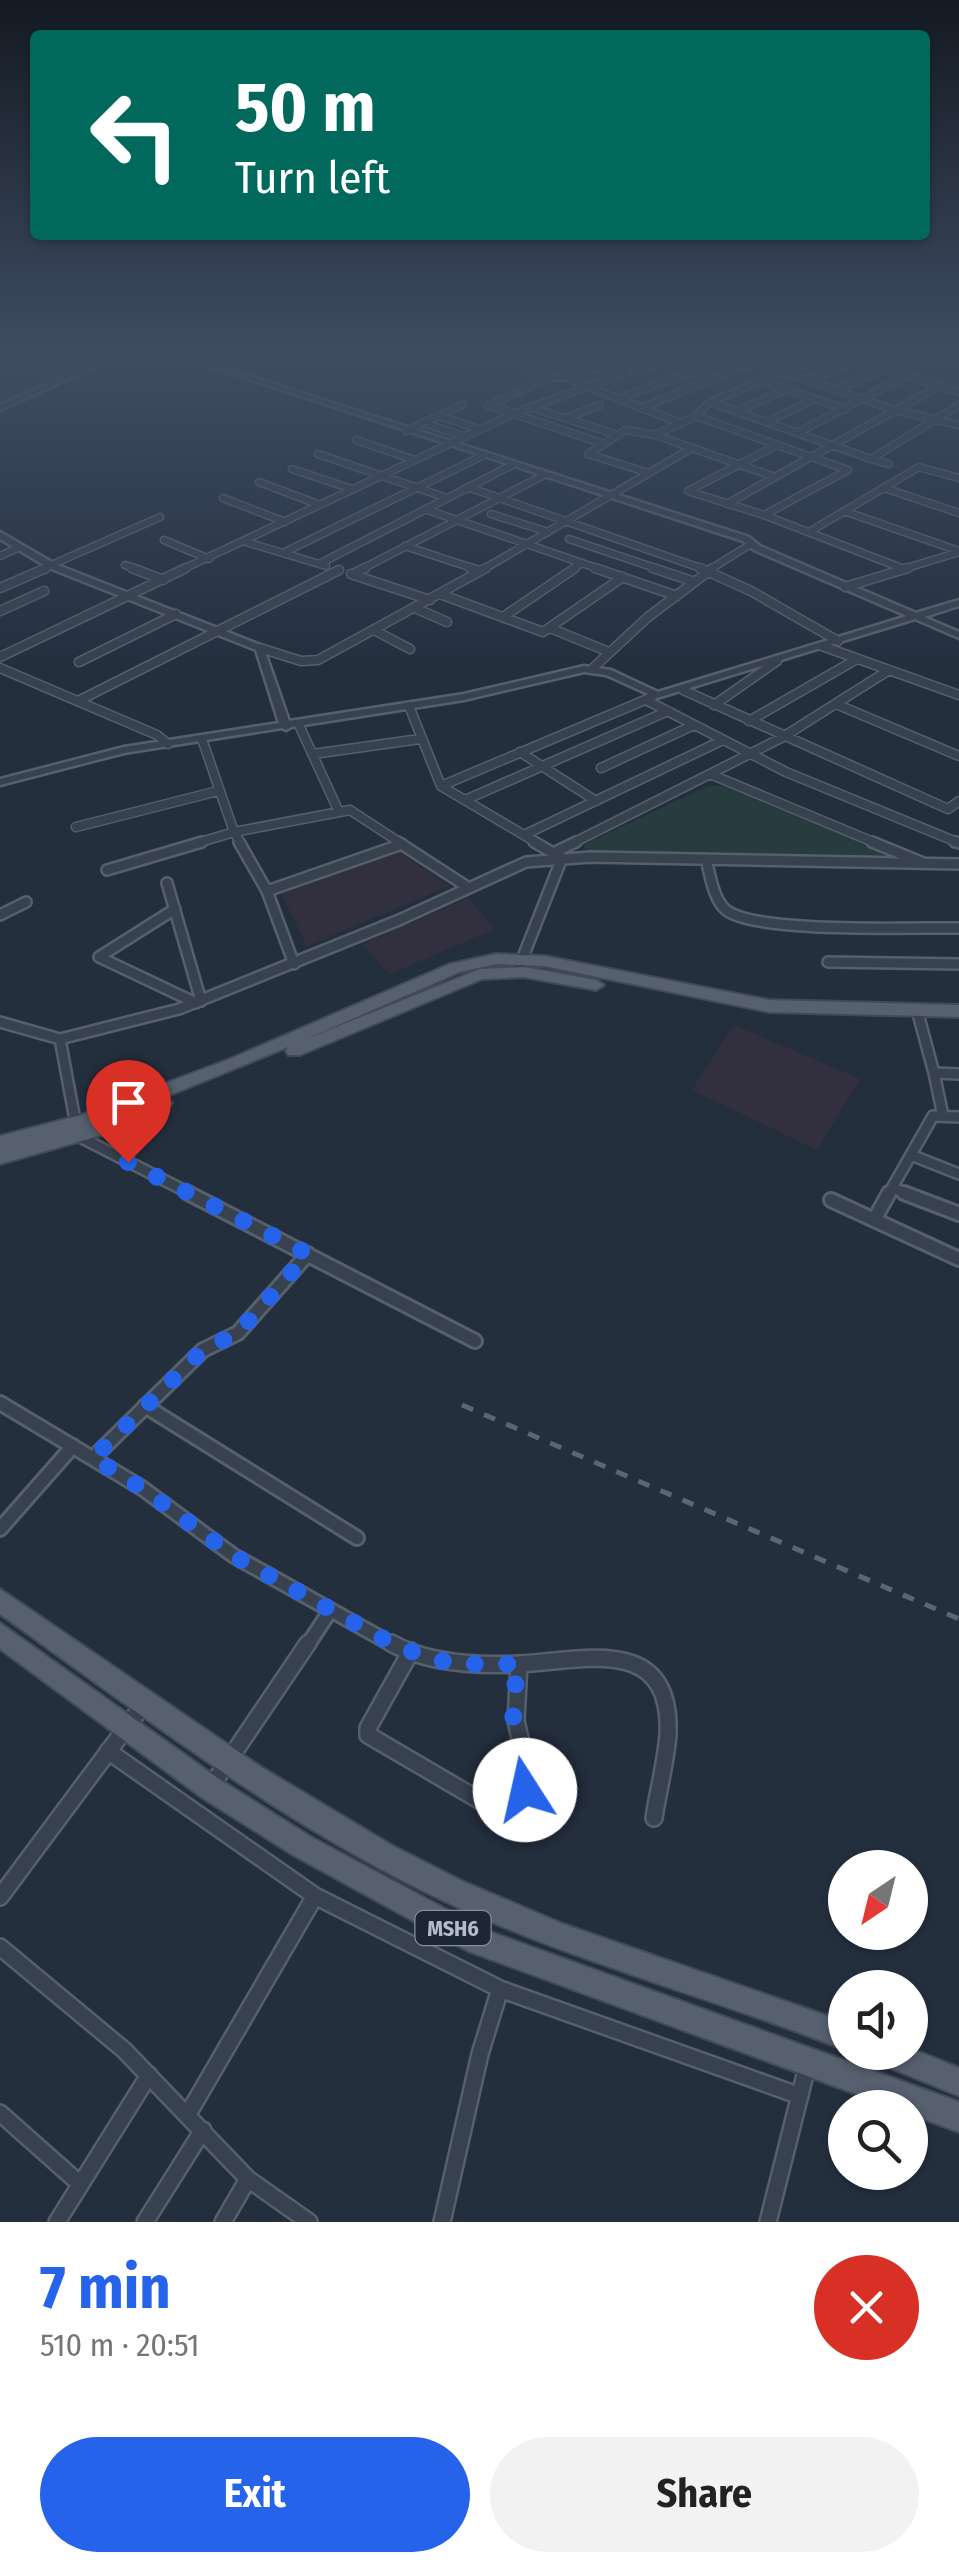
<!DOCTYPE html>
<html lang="en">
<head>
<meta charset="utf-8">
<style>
  :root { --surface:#fff; --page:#f2f2f2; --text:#222; --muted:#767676; --accent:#2563eb }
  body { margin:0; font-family:"Fira Sans Condensed",sans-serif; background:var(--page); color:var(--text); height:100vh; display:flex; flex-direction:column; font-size:38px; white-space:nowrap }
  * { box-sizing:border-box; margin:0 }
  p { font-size:32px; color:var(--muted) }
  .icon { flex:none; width:55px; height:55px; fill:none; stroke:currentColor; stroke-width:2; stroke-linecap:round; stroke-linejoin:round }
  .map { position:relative; height:2222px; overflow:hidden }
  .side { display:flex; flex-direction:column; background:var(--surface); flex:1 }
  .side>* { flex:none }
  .banner { position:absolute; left:30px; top:30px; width:900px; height:210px; border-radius:10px; box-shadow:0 2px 8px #0004; background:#00695c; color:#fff; overflow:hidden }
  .needle { width:65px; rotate:215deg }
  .controls { position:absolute; left:828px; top:1850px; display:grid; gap:20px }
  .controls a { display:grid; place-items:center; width:100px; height:100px; border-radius:50%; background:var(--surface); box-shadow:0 2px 8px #0004; font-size:50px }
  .pin { position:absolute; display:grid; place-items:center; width:85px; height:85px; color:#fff; margin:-102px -42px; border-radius:50% 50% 50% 0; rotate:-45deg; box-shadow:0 0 10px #0007 }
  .pin .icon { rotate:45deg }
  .me { position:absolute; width:110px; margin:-55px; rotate:350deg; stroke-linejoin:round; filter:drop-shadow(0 0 8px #0008) }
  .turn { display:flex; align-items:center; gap:35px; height:210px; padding:0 40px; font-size:45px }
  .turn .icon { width:130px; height:130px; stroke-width:2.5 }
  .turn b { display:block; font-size:70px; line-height:85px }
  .round { display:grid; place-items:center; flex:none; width:105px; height:105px; border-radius:52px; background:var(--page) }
  .overview { display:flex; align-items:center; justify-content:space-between; height:170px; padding:0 40px }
  h1 { font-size:60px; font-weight:700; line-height:75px; color:var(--accent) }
  .button { display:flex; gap:20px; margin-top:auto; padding:20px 40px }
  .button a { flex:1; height:115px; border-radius:60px; background:var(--accent); color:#fff; font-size:40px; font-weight:700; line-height:115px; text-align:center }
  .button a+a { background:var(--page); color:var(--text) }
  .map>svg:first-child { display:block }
  .medical { fill:#32303f }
  .green { fill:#263c3f }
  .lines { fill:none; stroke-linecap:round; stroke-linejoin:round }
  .minor-far4-casing { stroke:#565f6c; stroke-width:9 }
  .minor-far3-casing { stroke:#565f6c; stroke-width:11 }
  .minor-far2-casing { stroke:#565f6c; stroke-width:14 }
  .minor-far1-casing { stroke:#565f6c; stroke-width:18 }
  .minor-casing { stroke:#565f6c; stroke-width:20 }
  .tertiary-casing { stroke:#565f6c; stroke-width:5 }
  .primary-casing { stroke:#414a57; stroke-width:4 }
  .minor-far4 { stroke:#38414e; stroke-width:6 }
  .minor-far3 { stroke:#38414e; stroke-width:8 }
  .minor-far2 { stroke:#38414e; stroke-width:9 }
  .minor-far1 { stroke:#38414e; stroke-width:12 }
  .minor { stroke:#38414e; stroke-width:15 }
  .tertiary { fill:#38414e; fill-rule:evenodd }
  .primary { fill:#56606e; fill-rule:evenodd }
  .rail { stroke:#5a6575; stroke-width:5; stroke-dasharray:12 12; stroke-linecap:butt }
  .route { stroke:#2563eb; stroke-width:18; stroke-dasharray:0 32.4 }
  .labels { text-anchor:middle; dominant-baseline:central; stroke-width:10; stroke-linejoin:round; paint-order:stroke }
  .shield { fill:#1d2633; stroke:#878f9c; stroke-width:2.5 }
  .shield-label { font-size:22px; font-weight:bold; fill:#b4bcc9 }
</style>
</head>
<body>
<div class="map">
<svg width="959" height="2222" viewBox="0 0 959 2222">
  <rect width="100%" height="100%" fill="#242f3e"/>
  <!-- medical -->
  <path class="medical" d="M399 852 449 886 307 946 281 893Z
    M468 898 495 929 389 974 362 944Z
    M734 1025 860 1079 817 1150 692 1090Z"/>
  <!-- green -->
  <path class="green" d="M0 356H45L81 366 0 403Z
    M708 786H722L884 850V857L587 853 583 845Z"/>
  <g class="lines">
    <defs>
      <path id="minor-far4" d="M509 356 540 381
        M670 356 706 367
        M772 356 800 364
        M846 356 959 392
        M520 361 537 356
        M527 367 552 358
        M783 372 895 410 959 425
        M632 373 656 365
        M561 376 680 423
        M809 380 870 356
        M761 381 845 409
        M835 390 914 356
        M618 399 732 356
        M710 402 871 459 959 405
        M533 408 618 435
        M641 408 769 356
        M738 411 786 389
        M515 413 620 375
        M515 414 604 444
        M439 416 479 429
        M696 416 848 470 764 515
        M566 418 600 405
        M766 422 815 399
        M423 423 463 436
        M406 431 462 405
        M797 433 908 375
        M356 440 412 459
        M777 445 688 491 764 515 904 569
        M318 454 447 498
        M871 459 889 464
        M292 469 352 489
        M649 473 588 454 626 430 655 435
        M775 477 941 385
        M259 482 320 505
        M468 487 706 570
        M884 488 959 513
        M223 498 285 522
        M727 504 775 477 655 435 696 416 710 402 823 356
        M425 509 602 570
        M844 511 959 551
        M491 514 548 532
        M809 532 919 467 959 478
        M569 539 661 570
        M164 540 209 559
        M246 542 326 566
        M405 546 478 570
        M283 553 484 455
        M0 556 20 547
        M319 564 512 465
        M125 565 138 570
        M40 570 160 517
        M181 570 515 413 488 406 540 381 654 356
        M360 570 544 475
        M482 570 692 448
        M571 570 582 563
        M709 570 751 544
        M900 570 959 552"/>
      <path id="minor-far3" d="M132 568 163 580
        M470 568 480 571
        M595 568 677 596
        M653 568 695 582
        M700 568 751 591 838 641
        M351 574 430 600
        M353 574 365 568
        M845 587 908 568
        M0 588 46 568
        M440 594 543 632 623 577
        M415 608 447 622
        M0 611 44 591
        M503 617 575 568
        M550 628 609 652
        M374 630 410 649
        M822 646 959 695
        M260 648 301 661 318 660 486 568
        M0 657 186 568
        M79 662 176 614
        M0 668 157 735 168 744
        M593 668 648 617 713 568
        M683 690 948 809 959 801
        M646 700 786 772 959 843
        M78 701 339 570
        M836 704 959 756
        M714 705 777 661
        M409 706 441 786 539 844
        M749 721 857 659
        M299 725 339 812
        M520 752 596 801
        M313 754 420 739
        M601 768 694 725
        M441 786 652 697
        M465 800 668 711
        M76 827 218 791
        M524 835 723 740
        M194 844 234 832 202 739
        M241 844 234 832 350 810 402 844
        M571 844 710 774
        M878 844 710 774 783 737 889 670"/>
      <path id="minor-far2" d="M239 842 267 891 294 964
        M398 842 469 888
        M872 842 921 862
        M955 842 959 843
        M553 853 576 842
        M706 859C710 874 713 899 726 910 756 934 915 927 959 928
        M107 870 202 842
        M167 883 201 1001
        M267 891 402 844
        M175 909 99 957 196 1003
        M0 915 26 902
        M828 962 959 964
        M519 967 562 858 534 842
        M917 1010 934 1073 959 1074
        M0 1022 60 1039 179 1009 399 920 526 862 590 857 959 864
        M60 1039 78 1136 193 1195
        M934 1073 943 1116
        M911 1155 959 1174
        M892 1188 911 1195
        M888 1195 933 1116 959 1117"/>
      <path id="minor-far1" d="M188 1193 475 1341
        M904 1193 959 1214
        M831 1200 959 1259
        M874 1220 889 1193
        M0 1403 142 1488 234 1556 395 1646
        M145 1406 357 1538
        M93 1458 203 1350 238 1333 308 1254
        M0 1529 73 1446
        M307 1646 330 1611"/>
      <path id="minor" d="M391 1643C428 1664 477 1666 519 1664 582 1661 672 1633 668 1734 666 1762 658 1791 654 1818
        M411 1651 368 1728V1735L496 1810 514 1803 529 1777 516 1721 519 1664
        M108 1751 315 1896 500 1989 800 2096
        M210 1788 308 1643
        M0 1897 143 1705
        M0 1947 124 2050 248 2179 309 2222
        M0 2113 80 2184
        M188 2114 315 1896
        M57 2222 149 2075
        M145 2222 203 2130
        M223 2222 248 2179
        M442 2222 480 2054 500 1989
        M768 2222 808 2063"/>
      <path id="tertiary" d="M111 356H119L0 410V405Z
        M179 356H187L749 537 760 546 916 613 959 600V606L924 617 959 632V638L915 619 657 698 606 675 584 672 464 700 291 727 286 730 282 728 124 753 0 785V779L124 747 279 723 256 650 49 568 0 539V532L55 564 263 646 289 721 464 694 584 666 611 670 658 692 907 616 754 550 743 541Z"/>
      <path id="primary" d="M496 954 544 956 769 1000 959 1005V1017L769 1012 544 966 496 964 460 972 304 1040 480 969 524 967 596 980 604 985 596 990 524 977 482 979 300 1055H288L286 1051 288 1047 165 1097 172 1103 169 1107 106 1134 0 1164V1150L32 1141 0 1150V1136L81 1115 230 1059 450 964Z
        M0 1589 261 1767 393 1846 462 1881 563 1924 845 2022V2050C713 1998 575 1962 446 1902 286 1827 143 1716 0 1614Z
        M0 1623 219 1779 311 1837 485 1930 959 2102V2132L910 2114V2108H894L468 1951 293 1855 201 1797 0 1649Z
        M910 2048 959 2068V2096L876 2062 872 2052H910Z"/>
    </defs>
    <!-- minor-far4 casing -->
    <use href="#minor-far4" class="minor-far4-casing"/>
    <!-- minor-far3 casing -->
    <use href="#minor-far3" class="minor-far3-casing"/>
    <!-- minor-far2 casing -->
    <use href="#minor-far2" class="minor-far2-casing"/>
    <!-- minor-far1 casing -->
    <use href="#minor-far1" class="minor-far1-casing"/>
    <!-- minor casing -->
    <use href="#minor" class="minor-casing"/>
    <!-- tertiary casing -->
    <use href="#tertiary" class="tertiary-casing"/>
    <!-- primary casing -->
    <use href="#primary" class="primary-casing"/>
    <!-- minor-far4 -->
    <use href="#minor-far4" class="minor-far4"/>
    <!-- minor-far3 -->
    <use href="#minor-far3" class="minor-far3"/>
    <!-- minor-far2 -->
    <use href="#minor-far2" class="minor-far2"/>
    <!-- minor-far1 -->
    <use href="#minor-far1" class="minor-far1"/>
    <!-- minor -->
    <use href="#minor" class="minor"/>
    <!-- tertiary -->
    <use href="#tertiary" class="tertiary"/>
    <!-- primary -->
    <use href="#primary" class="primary"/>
    <!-- rail -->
    <path class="rail" d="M462 1405 959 1619"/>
  </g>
  <!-- sky -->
  <linearGradient id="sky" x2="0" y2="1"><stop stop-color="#141a22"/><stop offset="0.53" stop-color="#3f4d63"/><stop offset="1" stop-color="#3f4d63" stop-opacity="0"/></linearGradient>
  <rect width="959" height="667" fill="url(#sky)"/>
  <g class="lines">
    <!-- route -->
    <path class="route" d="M128 1162 308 1254 238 1333 203 1350 93 1458 142 1488 234 1556 398 1647 452 1664H519C514 1690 510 1717 517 1744 522 1761 531 1771 525 1790"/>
  </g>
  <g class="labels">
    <!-- shield labels -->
    <rect class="shield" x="415.5" y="1911" width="75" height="34" rx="8"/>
    <g class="shield-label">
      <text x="453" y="1928">MSH6</text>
    </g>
  </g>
</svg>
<div class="controls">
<a><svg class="needle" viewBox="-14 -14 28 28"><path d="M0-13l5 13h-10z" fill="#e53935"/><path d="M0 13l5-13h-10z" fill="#767676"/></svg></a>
<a><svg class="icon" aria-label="sound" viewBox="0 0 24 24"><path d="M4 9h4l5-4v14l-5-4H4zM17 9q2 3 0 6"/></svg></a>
<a><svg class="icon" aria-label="search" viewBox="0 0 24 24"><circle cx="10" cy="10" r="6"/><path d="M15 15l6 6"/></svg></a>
</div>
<div class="pin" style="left:128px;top:1162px;background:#d93025"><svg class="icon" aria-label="arrive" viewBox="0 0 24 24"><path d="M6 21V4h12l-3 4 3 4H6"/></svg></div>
<svg class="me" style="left:525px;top:1790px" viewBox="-20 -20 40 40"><circle r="19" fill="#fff"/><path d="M0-13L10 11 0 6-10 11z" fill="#2563eb"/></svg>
<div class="banner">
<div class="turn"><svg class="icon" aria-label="left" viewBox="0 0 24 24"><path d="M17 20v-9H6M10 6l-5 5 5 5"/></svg><div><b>50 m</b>Turn left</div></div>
</div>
</div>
<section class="side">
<div class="overview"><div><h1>7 min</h1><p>510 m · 20:51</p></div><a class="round" style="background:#d93025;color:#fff"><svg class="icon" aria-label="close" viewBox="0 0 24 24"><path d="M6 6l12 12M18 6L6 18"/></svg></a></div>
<div class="button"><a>Exit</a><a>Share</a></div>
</section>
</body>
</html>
